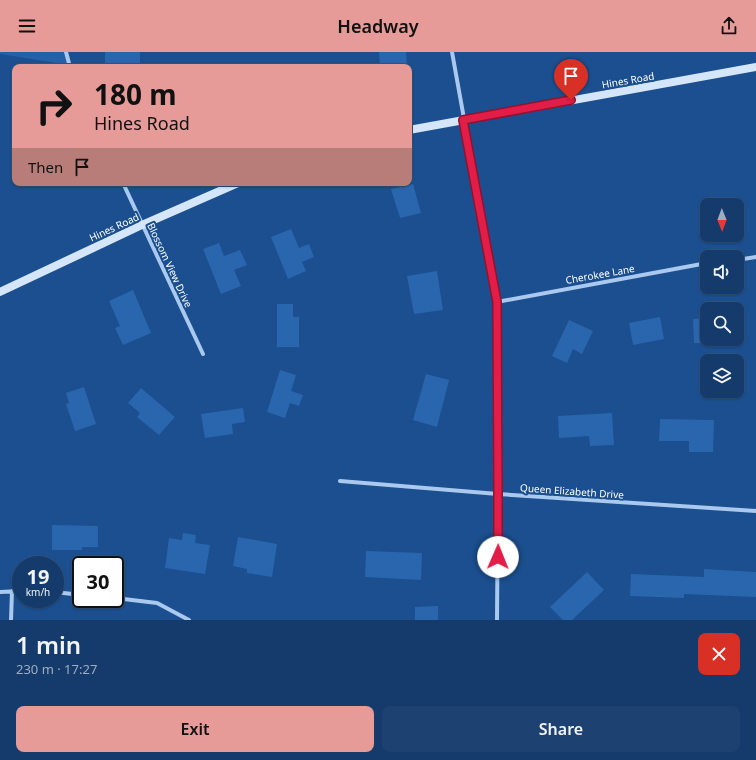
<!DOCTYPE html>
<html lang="en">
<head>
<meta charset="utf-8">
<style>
  :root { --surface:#143b6b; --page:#1d4271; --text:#f1f3f6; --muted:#9dadc1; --line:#33557e; --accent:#e69b98 }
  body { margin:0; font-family:"Noto Sans",sans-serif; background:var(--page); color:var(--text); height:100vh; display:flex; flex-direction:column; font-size:15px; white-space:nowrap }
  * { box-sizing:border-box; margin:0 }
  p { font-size:13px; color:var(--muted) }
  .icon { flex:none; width:22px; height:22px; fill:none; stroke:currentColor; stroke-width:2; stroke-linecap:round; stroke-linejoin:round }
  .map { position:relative; height:568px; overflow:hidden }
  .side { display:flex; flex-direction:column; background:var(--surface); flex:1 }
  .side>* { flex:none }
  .top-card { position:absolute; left:12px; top:12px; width:400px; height:122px; border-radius:8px; box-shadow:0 1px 3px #0004,0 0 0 1px var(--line); background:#e69b98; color:#111; overflow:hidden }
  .needle { width:26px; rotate:179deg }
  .tools { position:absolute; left:700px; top:146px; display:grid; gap:8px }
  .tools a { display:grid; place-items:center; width:44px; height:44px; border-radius:8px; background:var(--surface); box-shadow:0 1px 3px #0004,0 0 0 1px var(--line); font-size:20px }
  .speed { position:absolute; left:12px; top:504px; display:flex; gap:8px; font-size:20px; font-weight:700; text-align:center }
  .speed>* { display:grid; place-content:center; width:52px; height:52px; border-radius:50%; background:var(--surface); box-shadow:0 1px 3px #0004,0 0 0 1px var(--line); line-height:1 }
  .speed small { font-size:10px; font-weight:400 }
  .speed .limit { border:2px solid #111; border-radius:6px; background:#fff; color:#111 }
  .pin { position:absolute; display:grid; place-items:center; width:34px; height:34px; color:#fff; margin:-41px -17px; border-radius:50% 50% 50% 0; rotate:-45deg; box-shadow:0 0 4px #0007 }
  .pin .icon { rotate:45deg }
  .me { position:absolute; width:44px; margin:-22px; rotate:1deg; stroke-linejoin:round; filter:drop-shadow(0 0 3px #0008) }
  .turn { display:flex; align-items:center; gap:14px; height:84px; padding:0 16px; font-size:18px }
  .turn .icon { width:52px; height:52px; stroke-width:2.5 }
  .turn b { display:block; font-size:28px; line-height:34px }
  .then { display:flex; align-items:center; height:38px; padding:0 16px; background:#0003; gap:8px; font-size:15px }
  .round { display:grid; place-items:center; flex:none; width:42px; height:42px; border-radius:8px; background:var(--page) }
  .overview { display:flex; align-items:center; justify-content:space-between; height:68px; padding:0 16px }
  h1 { font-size:24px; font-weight:600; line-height:30px }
  .button { display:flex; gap:8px; margin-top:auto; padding:8px 16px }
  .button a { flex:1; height:46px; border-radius:8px; background:var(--accent); color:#111; font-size:16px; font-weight:600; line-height:46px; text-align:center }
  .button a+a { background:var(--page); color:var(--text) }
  header { display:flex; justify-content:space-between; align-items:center; height:52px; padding:0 16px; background:var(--accent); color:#111; font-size:18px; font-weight:600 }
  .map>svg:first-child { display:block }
  .green { fill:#2461a8 }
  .building { fill:#2a66ad }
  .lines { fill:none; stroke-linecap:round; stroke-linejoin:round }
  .street { stroke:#a9c9ee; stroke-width:4 }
  .secondary { stroke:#d6e6fa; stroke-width:8 }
  .route-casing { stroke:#92132f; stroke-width:10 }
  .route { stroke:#e11d48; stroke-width:7 }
  .labels { text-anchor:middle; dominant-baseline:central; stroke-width:4; stroke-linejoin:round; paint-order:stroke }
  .street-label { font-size:10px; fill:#fff; stroke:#1b4f8f }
</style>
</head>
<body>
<header><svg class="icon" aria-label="menu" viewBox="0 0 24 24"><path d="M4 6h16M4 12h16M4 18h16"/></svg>Headway<svg class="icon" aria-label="share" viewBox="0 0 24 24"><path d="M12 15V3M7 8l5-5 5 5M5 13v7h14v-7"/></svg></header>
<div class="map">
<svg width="756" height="568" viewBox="0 0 756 568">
  <rect width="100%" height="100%" fill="#1b4f8f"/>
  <!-- green -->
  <path class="green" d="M0 0H66L69 13 0 2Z"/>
  <!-- building -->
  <path class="building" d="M105 0H140V15H105Z
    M379 0H406L407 15H380Z
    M413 132 421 161 400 166 391 137Z
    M291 177 299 196 309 192 314 205 302 210 306 219 288 227 271 185Z
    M219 191 224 204 240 198 247 213 234 218 241 234 221 242 203 197Z
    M437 219 443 258 414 262 407 224Z
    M133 238 151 281 123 293 115 276 120 274 109 249Z
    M277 252H293V265H299V295H277Z
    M660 265 664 287 633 293 629 271Z
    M707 266V291H694L693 267Z
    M569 268 593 279 582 302 573 297 567 311 552 304Z
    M280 318 296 323 291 339 303 343 299 354 290 351 285 366 267 360Z
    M426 322 449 328 437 375 413 368Z
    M84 335 96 372 75 379 66 352 69 351 66 341Z
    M141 336 175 365 159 383 137 365 140 361 128 351Z
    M243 356 245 370 232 372 233 382 205 386 201 362Z
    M612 361 614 393 590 394 589 384 559 386 558 364Z
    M660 367 714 368 713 400H689V389H659Z
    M52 473 98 474V495H82V498H52Z
    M183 481 196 483 195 491 210 493 205 522 165 516 169 486 182 488Z
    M238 485 277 492 272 525 247 521V517L233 514Z
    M366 499 422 501 421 528 365 525Z
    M704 517 756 520V545L684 542V546L630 544 631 522 704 525Z
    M587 520 604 538 572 568H563L550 555Z
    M438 554V568H415V555Z"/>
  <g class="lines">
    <!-- street -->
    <path class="street" d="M66 0 70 15
      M452 0 497 250 498 442 497 568
      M123 131 203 302
      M737 208 756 205
      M497 250 707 211
      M340 429 498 442 756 459
      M0 540 21 539
      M55 540 81 543
      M115 546 157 551 189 568
      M11 568 12 539"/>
    <!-- secondary -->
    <path class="secondary" d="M409 78 756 15
      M0 240 142 173 238 131"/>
  </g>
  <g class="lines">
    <defs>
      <path id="route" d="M498 505V442L497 250 463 68 571 48"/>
    </defs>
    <!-- route casing -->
    <use href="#route" class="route-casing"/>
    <!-- route -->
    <use href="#route" class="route"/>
  </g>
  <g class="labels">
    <!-- street labels -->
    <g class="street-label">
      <text transform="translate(628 28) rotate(-10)">Hines Road</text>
      <text transform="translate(114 175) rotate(-25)">Hines Road</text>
      <text transform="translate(170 213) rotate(65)">Blossom View Drive</text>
      <text transform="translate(600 222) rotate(-10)">Cherokee Lane</text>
      <text transform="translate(572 439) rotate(4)">Queen Elizabeth Drive</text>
    </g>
  </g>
</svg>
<div class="tools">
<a><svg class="needle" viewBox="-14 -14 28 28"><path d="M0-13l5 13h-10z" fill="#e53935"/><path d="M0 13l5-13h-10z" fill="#9dadc1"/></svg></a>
<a><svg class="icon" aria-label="sound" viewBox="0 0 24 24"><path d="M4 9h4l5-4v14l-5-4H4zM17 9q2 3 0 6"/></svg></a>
<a><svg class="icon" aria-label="search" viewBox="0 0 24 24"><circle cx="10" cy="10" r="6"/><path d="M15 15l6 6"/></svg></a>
<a><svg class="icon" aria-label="layers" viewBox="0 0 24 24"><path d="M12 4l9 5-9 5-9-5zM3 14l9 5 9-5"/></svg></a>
</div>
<div class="speed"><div>19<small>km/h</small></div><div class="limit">30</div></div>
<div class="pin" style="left:571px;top:48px;background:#d93025"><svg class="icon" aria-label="arrive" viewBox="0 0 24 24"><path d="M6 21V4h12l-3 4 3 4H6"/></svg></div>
<svg class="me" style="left:498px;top:505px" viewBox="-20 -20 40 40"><circle r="19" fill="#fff"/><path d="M0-13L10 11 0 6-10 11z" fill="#e11d48"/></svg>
<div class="top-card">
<div class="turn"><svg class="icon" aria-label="right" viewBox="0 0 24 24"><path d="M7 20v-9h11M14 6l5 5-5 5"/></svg><div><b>180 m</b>Hines Road</div></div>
<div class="then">Then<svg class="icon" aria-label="arrive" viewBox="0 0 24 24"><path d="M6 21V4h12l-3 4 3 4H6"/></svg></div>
</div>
</div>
<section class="side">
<div class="overview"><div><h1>1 min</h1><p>230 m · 17:27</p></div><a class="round" style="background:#d93025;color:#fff"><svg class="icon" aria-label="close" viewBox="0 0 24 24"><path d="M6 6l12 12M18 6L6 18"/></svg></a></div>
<div class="button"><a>Exit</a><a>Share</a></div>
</section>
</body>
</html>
